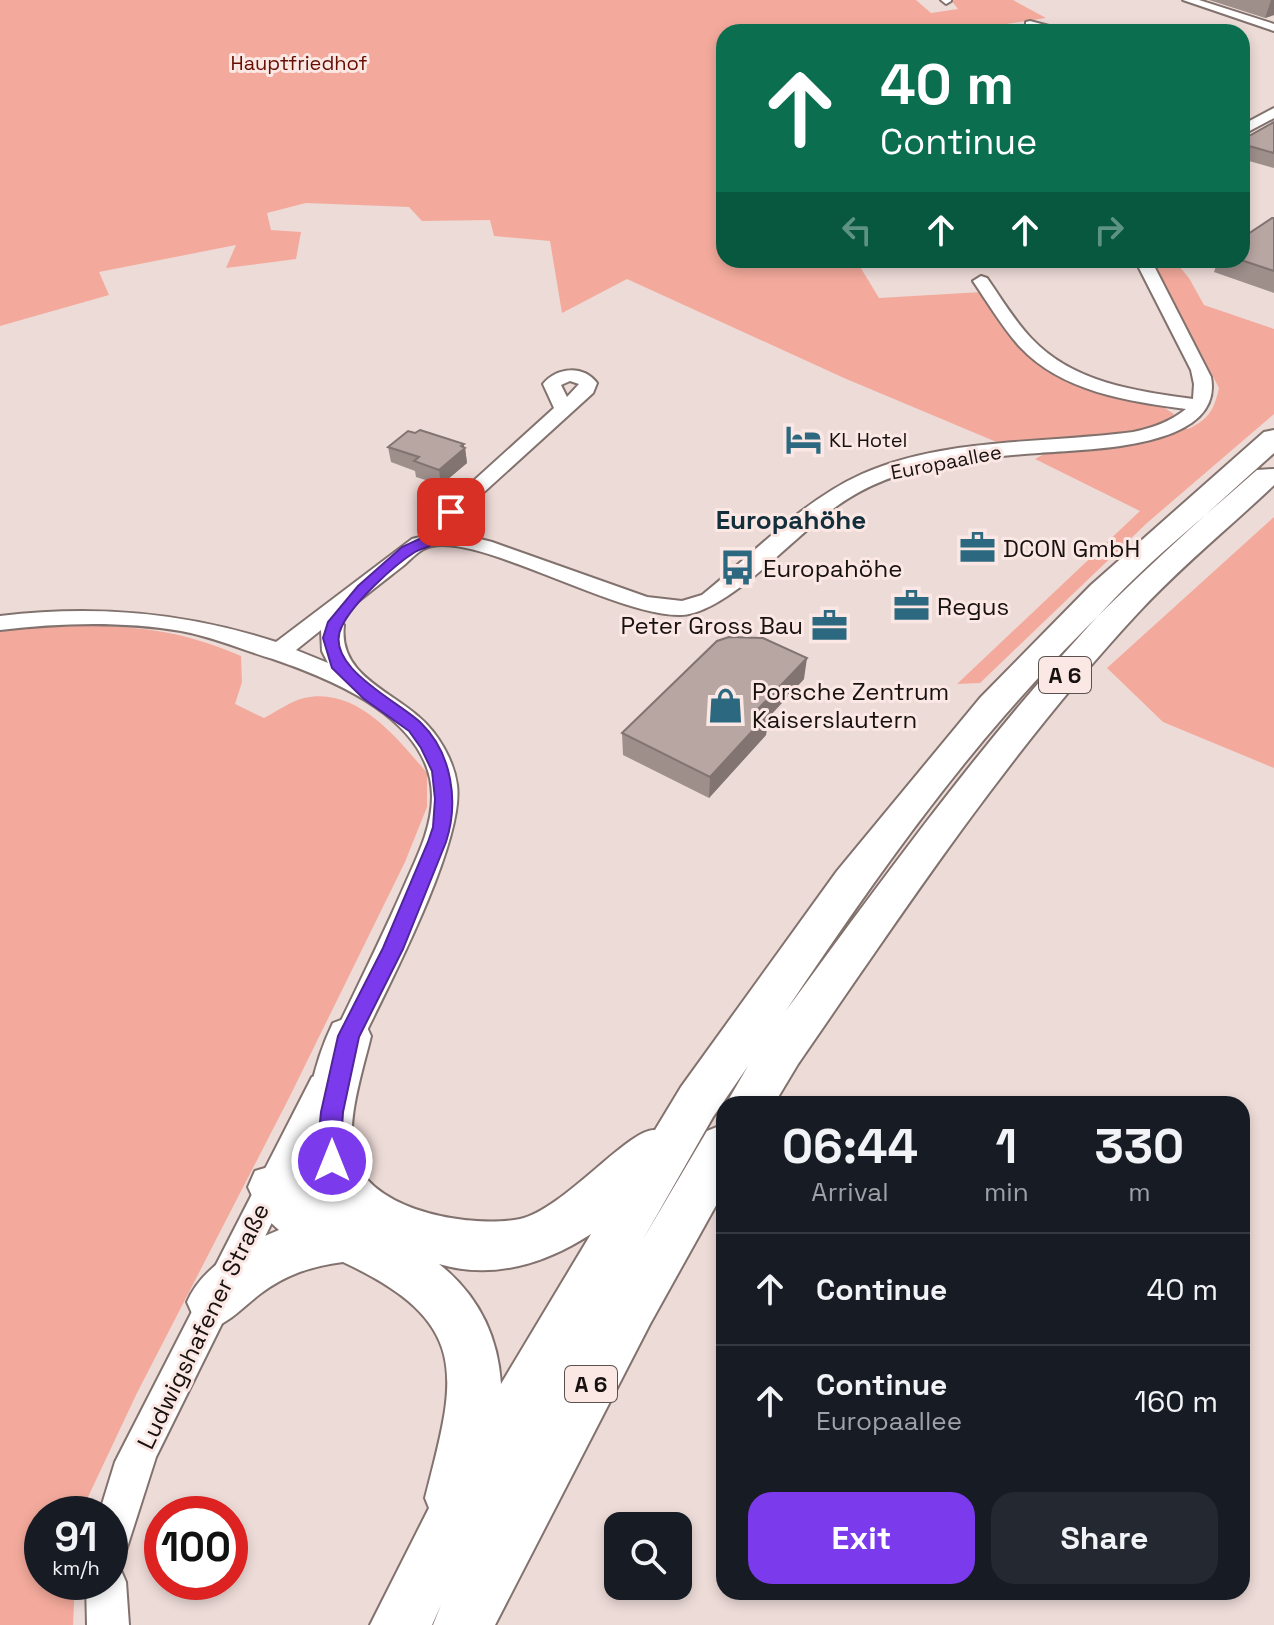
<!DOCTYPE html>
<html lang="en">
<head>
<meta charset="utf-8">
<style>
  :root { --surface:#171b24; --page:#242831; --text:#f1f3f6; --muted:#9ea1a6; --line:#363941; --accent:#7c3aed }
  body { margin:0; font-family:"Space Grotesk",sans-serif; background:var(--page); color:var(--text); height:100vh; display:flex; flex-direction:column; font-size:30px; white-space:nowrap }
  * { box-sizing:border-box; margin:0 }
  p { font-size:26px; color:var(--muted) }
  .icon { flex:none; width:44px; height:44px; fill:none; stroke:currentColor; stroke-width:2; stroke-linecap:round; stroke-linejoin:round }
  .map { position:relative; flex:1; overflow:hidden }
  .side { position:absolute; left:716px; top:1096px; width:534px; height:504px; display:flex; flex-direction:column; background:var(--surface); border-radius:24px; box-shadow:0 4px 12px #0003 }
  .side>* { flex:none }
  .top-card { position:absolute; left:716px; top:24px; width:534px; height:244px; border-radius:24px; box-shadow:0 4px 12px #0003; background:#0b6e4f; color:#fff; overflow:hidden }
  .controls { position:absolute; left:604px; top:1512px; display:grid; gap:16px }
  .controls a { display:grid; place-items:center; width:88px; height:88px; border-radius:16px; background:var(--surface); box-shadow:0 4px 12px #0003; font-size:40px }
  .speed { position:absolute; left:24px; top:1496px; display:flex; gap:16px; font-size:40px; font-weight:700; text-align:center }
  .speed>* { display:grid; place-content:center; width:104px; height:104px; border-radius:50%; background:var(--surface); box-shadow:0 4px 12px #0003; line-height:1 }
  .speed small { font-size:20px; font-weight:400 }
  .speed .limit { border:12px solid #d22; background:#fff; color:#111 }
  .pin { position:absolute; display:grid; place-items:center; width:68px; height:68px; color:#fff; margin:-34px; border-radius:16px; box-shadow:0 4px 12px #0006 }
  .me { position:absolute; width:88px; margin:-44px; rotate:0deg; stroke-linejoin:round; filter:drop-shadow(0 0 6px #0008) }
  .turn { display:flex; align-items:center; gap:28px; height:168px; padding:0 32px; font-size:36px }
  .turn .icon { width:104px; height:104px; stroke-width:2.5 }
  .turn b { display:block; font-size:56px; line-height:68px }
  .lanes { display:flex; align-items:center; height:76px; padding:0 32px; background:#0003; justify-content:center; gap:40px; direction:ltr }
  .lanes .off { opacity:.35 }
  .eta { display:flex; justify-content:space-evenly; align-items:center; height:136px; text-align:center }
  .eta b { font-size:48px; font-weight:700; line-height:56px }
  .primary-button { display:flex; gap:16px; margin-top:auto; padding:16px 32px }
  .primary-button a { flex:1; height:92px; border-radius:24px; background:var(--accent); color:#fff; font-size:32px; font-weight:700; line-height:92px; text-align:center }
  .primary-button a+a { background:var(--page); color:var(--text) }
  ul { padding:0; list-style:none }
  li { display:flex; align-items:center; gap:24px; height:112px; padding:0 32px; border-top:2px solid var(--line) }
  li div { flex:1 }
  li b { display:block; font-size:30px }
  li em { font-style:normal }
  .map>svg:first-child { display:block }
  .green { fill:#f3aa9c }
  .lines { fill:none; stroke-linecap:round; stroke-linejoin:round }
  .minor-casing { stroke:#82726e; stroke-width:4 }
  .highway-casing { stroke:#82726e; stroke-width:4 }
  .minor { fill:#fff; fill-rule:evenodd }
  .highway { fill:#fff; fill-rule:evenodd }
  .wall { fill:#9e8f8b }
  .shaded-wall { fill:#817471 }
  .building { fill:#b8a6a2; stroke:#817471; stroke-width:2 }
  .route { fill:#7c3aed; stroke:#51269a; stroke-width:2 }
  .labels { text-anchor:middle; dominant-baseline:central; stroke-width:6; stroke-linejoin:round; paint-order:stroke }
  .far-park-label { font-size:20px; fill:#670e02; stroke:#fbe8e4 }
  .far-poi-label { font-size:20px; fill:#171110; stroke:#fbe8e4; text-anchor:start }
  .far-street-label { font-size:20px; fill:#171110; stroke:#fbe8e4 }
  .shield { fill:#fbe8e4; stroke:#5b5250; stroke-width:2 }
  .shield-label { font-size:22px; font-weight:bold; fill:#171110 }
  .poi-label { font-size:24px; fill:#171110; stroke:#fbe8e4; text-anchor:start }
  .street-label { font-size:24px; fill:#171110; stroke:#fbe8e4 }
  .far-district-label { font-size:26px; font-weight:bold; fill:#132f3b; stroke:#fbe8e4 }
</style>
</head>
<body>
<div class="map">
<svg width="1274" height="1625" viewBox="0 0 1274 1625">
  <rect width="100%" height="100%" fill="#eddbd7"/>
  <!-- green -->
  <path class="green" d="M0 0H916L931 13 958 9 951 0H1013L1046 18 1000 25 906 28 909 32H724V260H856L879 298 982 292 1016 339 1079 382 1109 397 1163 407 1174 414 1170 422 1188 429C1209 419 1214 410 1219 388L1152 260H1174L1189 278 1204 305 1274 329V414L1147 523 980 683 957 684 1140 511 1035 459 1044 454 1158 439 1137 431 1006 446 844 378 627 279 562 313 550 241 494 236 490 220 422 221 409 207 306 203 267 213 271 230 301 232 296 259 226 268 236 245 99 272 109 295 0 326Z
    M1274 517V768L1163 722 1107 668Z
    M68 625C134 626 179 629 241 656L242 682 235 704 264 718C276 712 291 701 304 698 357 686 397 738 427 773V807L405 862 289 1098 137 1393 88 1497 85 1514H42V1582H75L73 1625H0V629Z"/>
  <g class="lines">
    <defs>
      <path id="minor" d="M941 0H951V1L946 4Z
        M1183 0H1199L1274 24V31Z
        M1030 21 1064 30 1066 32H1047L1026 26V22Z
        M1274 108V118L1242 135V125Z
        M1135 260H1151L1211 377C1225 450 1085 449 1039 453 1007 455 974 458 943 464 904 471 869 483 837 506 796 534 728 613 681 615 616 617 471 528 426 548 418 551 410 560 403 566 380 584 358 601 336 619L344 625C338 674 389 690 419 717 438 733 454 761 457 785 465 845 380 1002 352 1061L341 1065 330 1061 326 1052C353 995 381 940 406 882 418 855 432 827 432 796 431 719 334 680 273 659 243 650 213 637 181 631 121 621 60 623 0 630V616C95 605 184 612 276 642L412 539 424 536 448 504 554 408 543 384C557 367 583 365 597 383L593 393 462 512 449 531 492 542 647 597 682 601 702 595C753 554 802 501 862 474 946 437 1044 444 1133 432 1152 428 1170 422 1186 409 1128 401 1062 392 1020 347 1002 327 988 303 973 281L981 276 987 278C1001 298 1014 320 1031 338 1073 383 1136 391 1193 399L1194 384 1191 370ZM570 381 579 384 567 397 561 385ZM321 630 322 651 328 663 296 650Z
        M323 1073 334 1077 339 1087 156 1457 124 1557 110 1563V1514H99L115 1462 312 1077Z
        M110 1564 120 1568 126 1582 129 1625H87L86 1582H110Z"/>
      <path id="highway" d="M1274 430V453C1181 537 1087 620 1005 715 924 808 854 910 785 1012 889 870 992 728 1113 600 1157 554 1209 513 1257 470L1274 469V485C1229 528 1179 568 1137 614 1009 752 905 909 798 1064L774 1104H726L748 1066 713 1117 642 1241 707 1131 724 1124V1191L650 1324 495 1625H433L441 1605 432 1625H370L429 1508 425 1498C456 1377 474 1323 343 1262 311 1266 285 1275 260 1294 243 1307 232 1320 213 1328L195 1320 187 1302C203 1265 243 1245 279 1230L260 1213 248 1187 255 1171 285 1162H309C300 1119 314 1062 333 1023L349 1017 365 1023 371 1036C363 1070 343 1128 356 1162 377 1213 473 1228 520 1219 563 1210 630 1127 655 1130L681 1087 837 871 980 698 1091 585 1264 432ZM591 1234 501 1384C498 1335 477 1294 439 1264 492 1280 545 1264 591 1234Z"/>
    </defs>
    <!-- minor casing -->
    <use href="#minor" class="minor-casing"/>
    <!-- highway casing -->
    <use href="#highway" class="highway-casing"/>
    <!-- minor -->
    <use href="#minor" class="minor"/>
    <!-- highway -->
    <use href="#highway" class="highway"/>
  </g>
  <!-- wall -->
  <path class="wall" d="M1209 0H1274V15L1265 18Z
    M1274 122V168L1242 159V140Z
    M1274 218V293L1214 272 1218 260H1242Z
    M388 447H464L465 448 467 463 441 485 416 477 415 471 391 462Z
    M804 679 768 718 766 735 709 798 623 755 622 733Z"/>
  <!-- shaded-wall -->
  <path class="shaded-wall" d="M1271 0H1274V15L1265 18Z
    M1247 105 1244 114 1242 115V108Z
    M464 444V449L465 448 467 463 441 485 439 470Z
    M807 658 804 679 768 718 766 735 709 798 710 777 758 709Z"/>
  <!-- building -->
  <path class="building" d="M1056 27 1063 32H1025L1021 28Z
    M1274 122V153L1242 144V140Z
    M1272 218H1274V271L1241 260 1242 238Z
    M420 430 464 444 461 446 465 448 439 470 414 461 419 457 388 447 408 431 415 433Z
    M729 637 763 638 807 658 758 709 768 714 710 777 622 733 717 641Z"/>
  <!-- route -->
  <path class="route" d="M451 508 458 512C452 521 446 535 437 542 431 547 422 548 415 552 394 565 353 603 342 626 321 666 400 702 421 723 452 753 459 802 446 842L403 949 359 1037 343 1112 341 1143 343 1161 340 1168 332 1172 324 1168 318 1143 321 1112 338 1036 383 948 428 842 433 827 435 799 432 771 421 748 409 731 364 699 332 668 323 638 328 622 358 586 402 547 428 535 446 509Z"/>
  <!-- icons -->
  <defs>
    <symbol id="hotel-bare" viewBox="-9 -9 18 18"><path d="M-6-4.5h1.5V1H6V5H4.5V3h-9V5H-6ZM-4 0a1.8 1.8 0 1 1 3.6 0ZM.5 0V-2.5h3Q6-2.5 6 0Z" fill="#2c687f" stroke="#fbe8e4" stroke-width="2.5" paint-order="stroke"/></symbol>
    <symbol id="office-bare" viewBox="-9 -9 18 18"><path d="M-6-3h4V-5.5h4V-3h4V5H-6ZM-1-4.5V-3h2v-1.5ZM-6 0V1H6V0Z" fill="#2c687f" stroke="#fbe8e4" stroke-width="2.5" paint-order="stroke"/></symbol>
    <symbol id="bus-bare" viewBox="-9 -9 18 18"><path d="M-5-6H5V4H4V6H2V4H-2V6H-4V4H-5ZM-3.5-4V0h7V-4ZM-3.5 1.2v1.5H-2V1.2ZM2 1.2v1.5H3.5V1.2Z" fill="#2c687f" stroke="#fbe8e4" stroke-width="2.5" paint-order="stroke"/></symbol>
    <symbol id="shop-bare" viewBox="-9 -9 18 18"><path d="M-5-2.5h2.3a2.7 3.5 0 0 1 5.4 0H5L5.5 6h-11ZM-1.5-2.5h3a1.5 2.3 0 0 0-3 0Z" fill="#2c687f" stroke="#fbe8e4" stroke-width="2.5" paint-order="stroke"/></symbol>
  </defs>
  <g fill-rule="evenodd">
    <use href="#hotel-bare" x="778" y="414" width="51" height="51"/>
    <use href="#office-bare" x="952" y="522" width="51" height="51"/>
    <use href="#bus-bare" x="712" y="542" width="51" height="51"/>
    <use href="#office-bare" x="886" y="580" width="51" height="51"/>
    <use href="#office-bare" x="804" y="600" width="51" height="51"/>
    <use href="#shop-bare" x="700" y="680" width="51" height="51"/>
  </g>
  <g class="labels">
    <!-- far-park labels -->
    <g class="far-park-label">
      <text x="299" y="63">Hauptfriedhof</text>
    </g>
    <!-- far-poi labels -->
    <g class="far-poi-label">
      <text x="829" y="440">KL Hotel</text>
    </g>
    <!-- far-street labels -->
    <g class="far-street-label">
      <text transform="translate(946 462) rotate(-11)">Europaallee</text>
    </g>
    <!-- shield labels -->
    <g class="shield">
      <rect x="1039" y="657" width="52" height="36" rx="6"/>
      <rect x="565" y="1366" width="52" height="36" rx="6"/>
    </g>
    <g class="shield-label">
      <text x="1065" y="675">A 6</text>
      <text x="591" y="1384">A 6</text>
    </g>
    <!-- poi labels -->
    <g class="poi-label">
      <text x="1003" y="548">DCON GmbH</text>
      <text x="763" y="568">Europahöhe</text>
      <text x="937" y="606">Regus</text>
      <text x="803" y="625" text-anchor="end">Peter Gross Bau</text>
      <text x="752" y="691">Porsche Zentrum<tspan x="752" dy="28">Kaiserslautern</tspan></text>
    </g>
    <!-- street labels -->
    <g class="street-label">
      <text transform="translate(203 1326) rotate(-64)">Ludwigshafener Straße</text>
    </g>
    <!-- far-district labels -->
    <g class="far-district-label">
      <text x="791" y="520">Europahöhe</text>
    </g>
  </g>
</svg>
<div class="controls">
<a><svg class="icon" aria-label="search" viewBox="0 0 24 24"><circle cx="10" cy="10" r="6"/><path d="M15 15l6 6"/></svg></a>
</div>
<div class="speed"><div>91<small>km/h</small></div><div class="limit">100</div></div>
<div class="pin" style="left:451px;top:512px;background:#d93025"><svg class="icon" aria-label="arrive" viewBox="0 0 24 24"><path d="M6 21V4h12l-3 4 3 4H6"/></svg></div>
<svg class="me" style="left:332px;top:1161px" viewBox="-20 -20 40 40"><circle r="17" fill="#7c3aed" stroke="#fff" stroke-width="3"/><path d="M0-11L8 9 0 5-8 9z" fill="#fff"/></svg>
<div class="top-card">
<div class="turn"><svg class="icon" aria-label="ahead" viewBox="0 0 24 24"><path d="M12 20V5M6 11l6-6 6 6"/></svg><div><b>40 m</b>Continue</div></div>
<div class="lanes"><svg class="icon off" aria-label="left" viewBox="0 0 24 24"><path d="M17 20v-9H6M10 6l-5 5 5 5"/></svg><svg class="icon" aria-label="ahead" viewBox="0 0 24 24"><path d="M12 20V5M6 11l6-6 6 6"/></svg><svg class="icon" aria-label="ahead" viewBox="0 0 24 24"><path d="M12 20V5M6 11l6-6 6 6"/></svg><svg class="icon off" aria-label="right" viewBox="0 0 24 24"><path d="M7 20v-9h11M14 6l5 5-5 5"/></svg></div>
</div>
<section class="side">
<div class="eta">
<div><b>06:44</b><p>Arrival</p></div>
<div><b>1</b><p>min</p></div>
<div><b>330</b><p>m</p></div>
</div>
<ul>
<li><svg class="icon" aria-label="ahead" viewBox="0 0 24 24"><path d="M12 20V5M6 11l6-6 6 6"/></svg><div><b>Continue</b></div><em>40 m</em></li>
<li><svg class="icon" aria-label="ahead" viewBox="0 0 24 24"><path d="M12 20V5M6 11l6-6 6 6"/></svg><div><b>Continue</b><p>Europaallee</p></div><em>160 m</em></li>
</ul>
<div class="primary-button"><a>Exit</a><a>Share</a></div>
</section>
</div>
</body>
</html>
